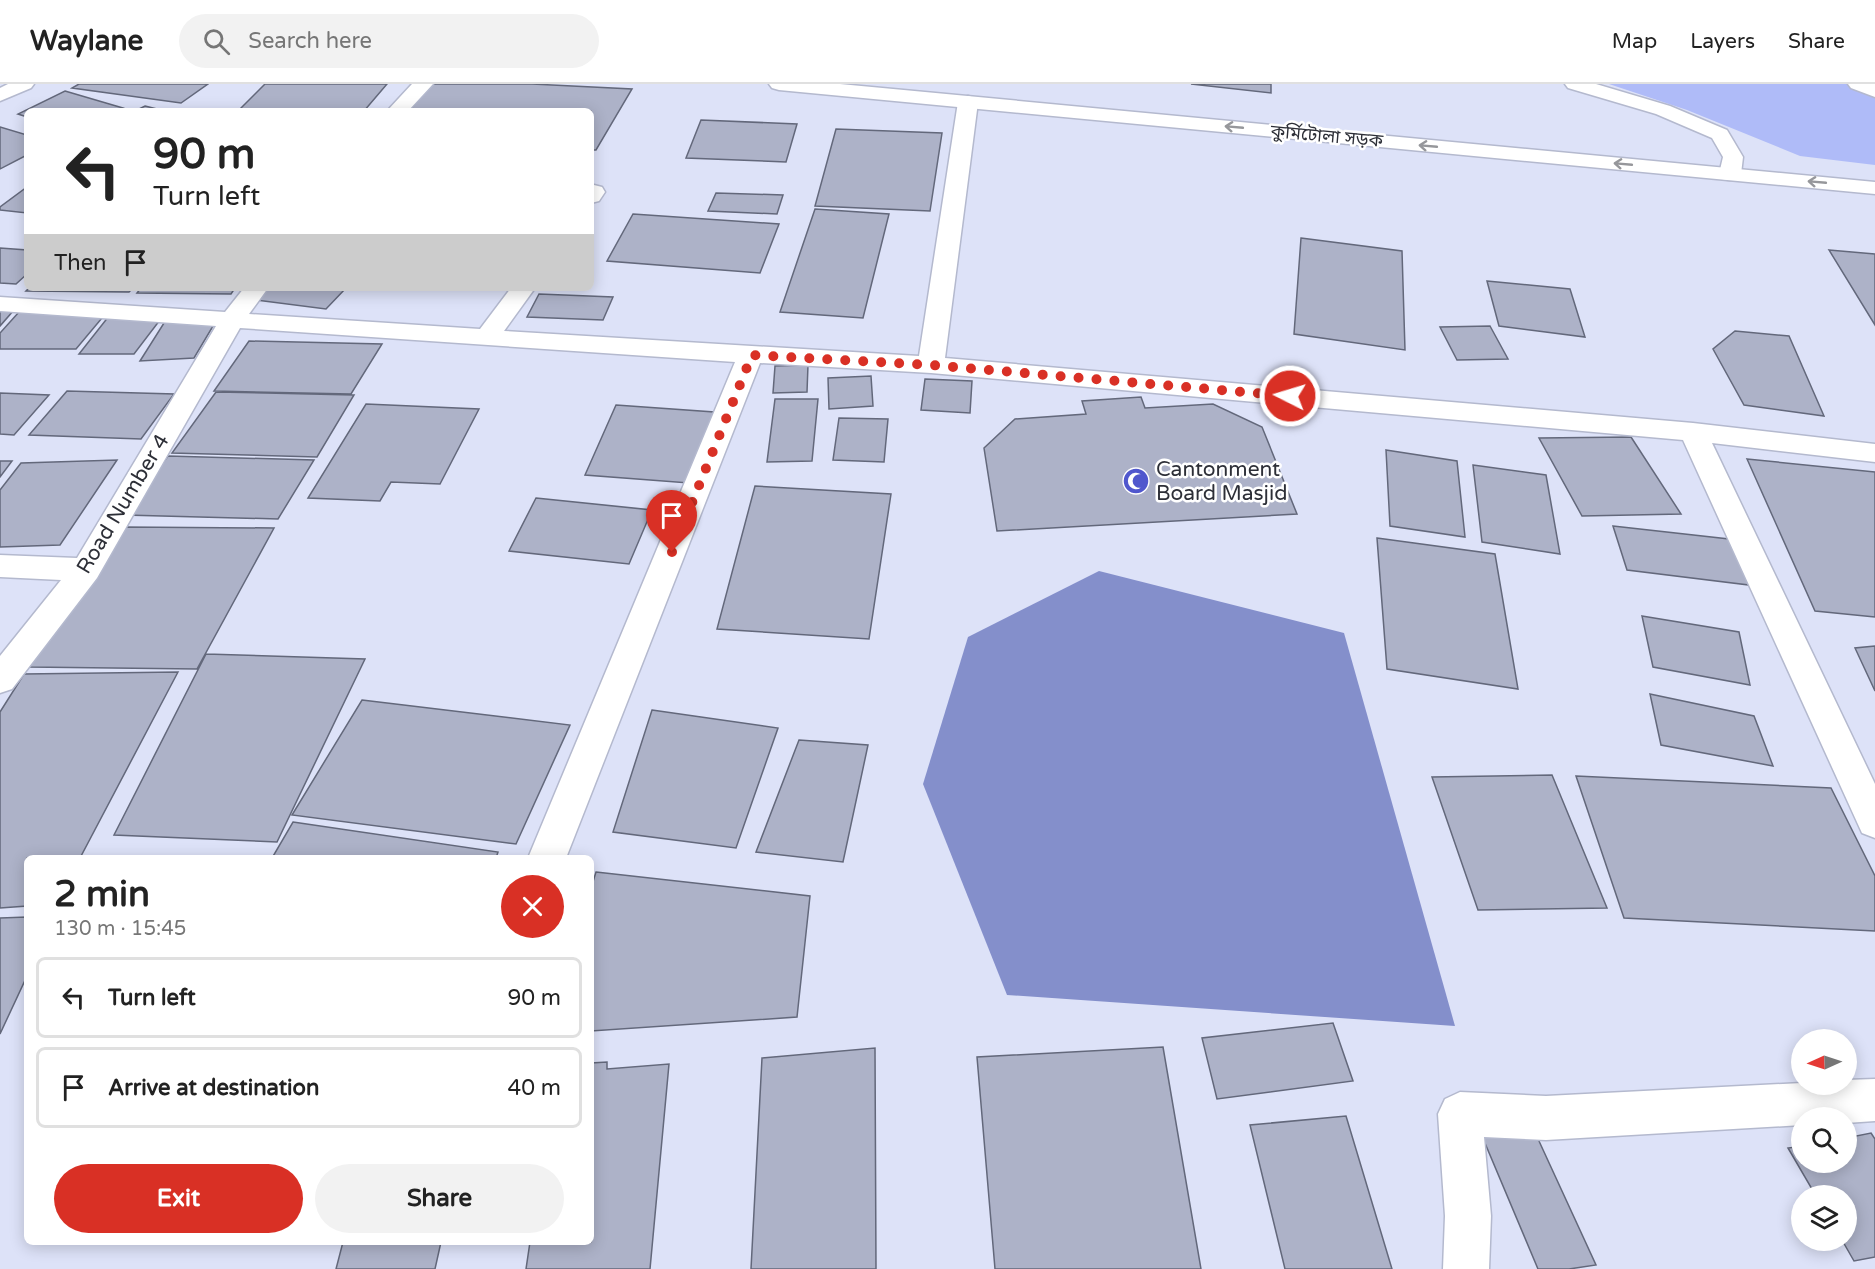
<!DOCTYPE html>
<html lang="en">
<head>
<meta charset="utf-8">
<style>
  :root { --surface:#fff; --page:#f2f2f2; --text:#222; --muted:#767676; --line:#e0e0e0; --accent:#d93025 }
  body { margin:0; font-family:"Varela Round","Noto Sans Bengali",sans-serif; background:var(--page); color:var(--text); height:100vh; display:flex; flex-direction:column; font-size:22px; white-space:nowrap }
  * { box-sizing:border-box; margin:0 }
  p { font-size:20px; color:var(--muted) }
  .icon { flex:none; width:33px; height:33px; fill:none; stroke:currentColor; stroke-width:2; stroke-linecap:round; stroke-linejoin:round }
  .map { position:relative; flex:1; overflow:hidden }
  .details { position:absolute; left:24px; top:771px; width:570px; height:390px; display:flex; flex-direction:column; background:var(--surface); border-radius:9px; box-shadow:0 3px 15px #0003 }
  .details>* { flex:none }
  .hud { position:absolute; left:24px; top:24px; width:570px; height:183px; border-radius:9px; box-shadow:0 3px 15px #0003; background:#fff; color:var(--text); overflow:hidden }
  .needle { width:39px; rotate:267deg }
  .controls { position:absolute; left:1791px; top:945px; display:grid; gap:12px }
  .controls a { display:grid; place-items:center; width:66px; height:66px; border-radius:50%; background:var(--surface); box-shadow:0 3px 15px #0003; font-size:30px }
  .pin { position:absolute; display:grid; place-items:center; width:51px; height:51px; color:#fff; margin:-62px -26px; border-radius:50% 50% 50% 0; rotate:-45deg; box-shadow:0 0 6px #0007 }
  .pin .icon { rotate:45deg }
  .me { position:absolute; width:66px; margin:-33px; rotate:275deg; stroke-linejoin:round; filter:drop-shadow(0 0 4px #0008) }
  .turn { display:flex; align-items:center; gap:21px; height:126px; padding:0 30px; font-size:27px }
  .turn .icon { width:78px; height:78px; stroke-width:2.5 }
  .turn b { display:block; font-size:42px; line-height:51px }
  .then { display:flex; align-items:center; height:57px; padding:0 30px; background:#0003; gap:12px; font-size:22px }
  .round { display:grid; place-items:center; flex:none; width:63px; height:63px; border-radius:32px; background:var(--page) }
  .overview { display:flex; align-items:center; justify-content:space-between; height:102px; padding:0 30px }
  h1 { font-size:36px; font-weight:700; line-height:45px }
  .action { display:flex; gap:12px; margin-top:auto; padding:12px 30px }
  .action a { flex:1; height:69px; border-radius:36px; background:var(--accent); color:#fff; font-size:24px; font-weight:700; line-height:69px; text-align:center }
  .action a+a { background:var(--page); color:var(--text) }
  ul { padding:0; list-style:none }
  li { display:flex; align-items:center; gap:18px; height:81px; margin:0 12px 9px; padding:0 18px; border:3px solid var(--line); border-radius:9px }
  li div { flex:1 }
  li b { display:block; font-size:22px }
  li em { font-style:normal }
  header { display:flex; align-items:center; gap:36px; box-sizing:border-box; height:84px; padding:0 30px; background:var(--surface); border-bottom:2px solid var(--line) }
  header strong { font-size:28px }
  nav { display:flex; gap:33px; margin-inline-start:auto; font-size:21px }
  .search { width:420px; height:54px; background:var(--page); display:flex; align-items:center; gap:15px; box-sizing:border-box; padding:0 21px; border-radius:33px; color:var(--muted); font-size:22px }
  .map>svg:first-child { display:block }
  .green { fill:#afbbf8 }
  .water { fill:#848fcb }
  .building { fill:#adb2c8; stroke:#63687b; stroke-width:1.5 }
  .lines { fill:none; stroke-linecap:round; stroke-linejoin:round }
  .minor-casing { stroke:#b4b9ce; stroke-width:3 }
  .secondary-casing { stroke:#b4b9ce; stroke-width:3 }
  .minor { fill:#fff; fill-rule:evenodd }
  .secondary { fill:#fff; fill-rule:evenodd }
  .oneway { stroke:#96979b }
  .route { stroke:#d93025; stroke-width:10; stroke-dasharray:0 18 }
  .labels { text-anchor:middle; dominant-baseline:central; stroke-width:5; stroke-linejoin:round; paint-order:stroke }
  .far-street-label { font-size:18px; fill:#2d2f37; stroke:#fff }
  .poi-label { font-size:21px; fill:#2d2f37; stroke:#fff; text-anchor:start }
  .street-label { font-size:21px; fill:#2d2f37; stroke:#fff }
</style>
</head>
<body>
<header>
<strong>Waylane</strong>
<div class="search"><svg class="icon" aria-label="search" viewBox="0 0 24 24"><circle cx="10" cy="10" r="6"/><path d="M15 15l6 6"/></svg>Search here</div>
<nav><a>Map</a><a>Layers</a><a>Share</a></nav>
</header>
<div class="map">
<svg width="1875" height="1185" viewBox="0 0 1875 1185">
  <rect width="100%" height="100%" fill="#dde2f8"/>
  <!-- green -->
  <path class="green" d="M1609 0H1875V81L1800 72 1687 26Z"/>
  <!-- water -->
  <path class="water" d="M1099 487 1344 549 1455 942 1007 911 923 700 968 553Z"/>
  <!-- building -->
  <path class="building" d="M79 0H208L181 19 72 4Z
    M265 0H387L364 27H238Z
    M432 0H532L632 5 596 66H591V27H409Z
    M1191 0H1271V9Z
    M65 7 123 24 118 27H27V33L18 30Z
    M145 22 165 27H135Z
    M701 36 797 40 786 78 686 74Z
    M0 43 27 51V71L0 85Z
    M836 45 942 49 930 127 815 122Z
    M27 103V129L0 126V123Z
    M716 109 783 111 777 130 708 127Z
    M815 125 889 130 863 234 780 228Z
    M633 130 779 140 760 189 607 177Z
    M1301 154 1402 167 1405 266 1294 250Z
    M0 164 27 166V190L16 200 0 199Z
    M1829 166 1875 170V241Z
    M1487 197 1570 205 1585 253 1499 242Z
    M29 204H133L129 208 26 207Z
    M141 204H235L231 210 137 209Z
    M259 204H346L326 225 248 215Z
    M539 210 613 213 603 236 527 233Z
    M14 226 0 242V227Z
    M19 228H107L76 265H0V249Z
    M109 232H163L134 270H79Z
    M216 237 194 274 140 277 164 239Z
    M1490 242 1508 275 1457 276 1440 243Z
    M1735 247 1789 252 1824 332 1744 321 1713 265Z
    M249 257 382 260 351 310 214 307Z
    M808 281 807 308 773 309 775 282Z
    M871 292 873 322 829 325 828 294Z
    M925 295 972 297 970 329 921 326Z
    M67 307 174 310 141 355 29 351Z
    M216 308 354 311 317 373 172 369Z
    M0 309 49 311 14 351 0 350Z
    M1141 313 1145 324 1213 320 1262 343 1297 430 997 447 984 364 1015 335 1086 330 1082 317Z
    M775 315H818L812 377 767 378Z
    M366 320 479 325 440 400 391 398 380 417 308 414Z
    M616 321 714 328 689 399 585 391Z
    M839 334 888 335 884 378 833 376Z
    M1631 353 1681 430 1582 432 1539 354Z
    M1386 366 1457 377 1465 453 1390 442Z
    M168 372 314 376 278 435 125 431Z
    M1747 375 1875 388V533L1815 527Z
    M117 376 60 461 0 463V406L21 379Z
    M0 377H12L0 393Z
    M1473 381 1546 391 1560 470 1482 458Z
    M755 402 891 410 869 555 717 545Z
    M536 414 652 426 629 480 509 467Z
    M1613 442 1729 455 1749 501 1627 486Z
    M124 443 274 444 197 585 29 583Z
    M1377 454 1495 470 1518 605 1387 585Z
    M1642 532 1739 548 1750 601 1653 583Z
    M1875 562V607L1855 564Z
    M206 570 365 575 277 758 114 751Z
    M178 588 80 774H27V822L0 824V628L24 590Z
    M1650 610 1754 632 1773 682 1661 661Z
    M362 616 570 641 516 760 292 731Z
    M652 626 778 644 736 764 613 748Z
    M799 656 868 661 843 778 756 768Z
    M1552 691 1607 824 1478 826 1432 693Z
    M1576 692 1831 704 1875 792V847L1624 834Z
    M293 738 498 768 496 774H272Z
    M596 788 810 812 797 933 591 947V804Z
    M27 833V892L0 950V834Z
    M1333 939 1353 997 1217 1015 1202 954Z
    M1163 963 1201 1185H995L977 973Z
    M875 964 876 1185H751L762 974Z
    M607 978V985L669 980 650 1185H526L530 1158H591V979Z
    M1346 1032 1392 1185H1285L1250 1041Z
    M1533 1044 1596 1181 1569 1185H1538L1482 1052Z
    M1871 1049 1875 1055V1173L1854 1177 1842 1156H1846V1112H1816L1788 1064 1802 1062V1078H1846V1054Z
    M343 1158H441L435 1185H336Z"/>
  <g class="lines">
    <defs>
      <path id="minor" d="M8 0H34L31 4 0 17V4Z
        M412 0H433L408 27H387Z
        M1565 0H1596L1670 22 1727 46 1743 73 1741 90 1738 95 1730 96 1722 95 1719 90 1723 73 1712 54 1656 30 1568 4Z
        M1848 0H1875V13L1851 4Z
        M968 12 975 14 978 18 945 274 1693 339 1875 360V378L1712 359 1875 700V754L1862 749 1683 356 931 289 760 279 566 774H528L735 278 240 244 97 494 12 605 0 609V572L61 496 0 493V471L77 474 216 242 0 227V213L225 228 244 204H268L249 230 480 245 511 204H535L504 247 919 272 958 18 961 14Z
        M594 101 602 103 605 108 599 117 591 119V102Z
        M1875 995V1037L1846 1039V1034H1802V1041L1546 1056 1484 1053 1491 1132 1489 1185H1443L1445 1132 1438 1030 1445 1015 1460 1008 1546 1012 1802 999V1000H1846V996Z"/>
      <path id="secondary" d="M769 0H840L1875 98V110L779 6 772 4Z"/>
    </defs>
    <!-- minor casing -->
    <use href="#minor" class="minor-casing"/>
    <!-- secondary casing -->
    <use href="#secondary" class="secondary-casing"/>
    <!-- minor -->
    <use href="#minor" class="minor"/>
    <!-- secondary -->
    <use href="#secondary" class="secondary"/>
  </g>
  <!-- one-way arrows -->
  <defs><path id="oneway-shaft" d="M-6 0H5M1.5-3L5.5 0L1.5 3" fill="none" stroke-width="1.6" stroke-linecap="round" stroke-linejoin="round" transform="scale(1.5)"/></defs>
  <g class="oneway">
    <use href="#oneway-shaft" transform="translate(1234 43) rotate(-175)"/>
    <use href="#oneway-shaft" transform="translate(1428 62) rotate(-175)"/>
    <use href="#oneway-shaft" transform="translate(1623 80) rotate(-175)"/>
    <use href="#oneway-shaft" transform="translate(1817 98) rotate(-175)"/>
  </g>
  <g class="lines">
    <!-- route -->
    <path class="route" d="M672 468 752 271 931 281 1290 312"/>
  </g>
  <!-- icons -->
  <defs>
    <symbol id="mosque-disc" viewBox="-11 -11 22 22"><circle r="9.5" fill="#5057cd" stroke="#fff"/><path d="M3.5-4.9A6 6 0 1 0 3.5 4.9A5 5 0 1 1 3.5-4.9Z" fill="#fff"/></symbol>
  </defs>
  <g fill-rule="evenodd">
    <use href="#mosque-disc" x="1121" y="382" width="30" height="30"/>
  </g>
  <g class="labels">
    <!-- far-street labels -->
    <g class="far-street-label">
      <text transform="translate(1327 52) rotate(5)">কুর্মিটোলা সড়ক</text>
    </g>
    <!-- poi labels -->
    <g class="poi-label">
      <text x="1156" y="385">Cantonment<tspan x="1156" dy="24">Board Masjid</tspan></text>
    </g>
    <!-- street labels -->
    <g class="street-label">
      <text transform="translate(123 420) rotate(-59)">Road Number 4</text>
    </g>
  </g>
</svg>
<div class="controls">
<a><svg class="needle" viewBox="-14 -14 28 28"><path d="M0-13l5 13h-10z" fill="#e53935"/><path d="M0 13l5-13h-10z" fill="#767676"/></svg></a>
<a><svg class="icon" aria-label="search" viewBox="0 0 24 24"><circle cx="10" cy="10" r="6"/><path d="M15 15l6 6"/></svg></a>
<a><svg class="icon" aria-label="layers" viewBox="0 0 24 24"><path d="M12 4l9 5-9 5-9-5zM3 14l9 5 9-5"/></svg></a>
</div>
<div class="pin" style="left:672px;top:468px;background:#d93025"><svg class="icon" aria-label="arrive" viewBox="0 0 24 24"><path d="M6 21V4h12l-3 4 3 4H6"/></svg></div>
<svg class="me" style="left:1290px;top:312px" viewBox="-20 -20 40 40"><circle r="17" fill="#d93025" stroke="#fff" stroke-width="3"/><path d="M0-11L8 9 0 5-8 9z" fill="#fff"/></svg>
<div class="hud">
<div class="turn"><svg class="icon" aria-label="left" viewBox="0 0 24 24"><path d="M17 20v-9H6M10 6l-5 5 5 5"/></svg><div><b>90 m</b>Turn left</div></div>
<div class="then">Then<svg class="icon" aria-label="arrive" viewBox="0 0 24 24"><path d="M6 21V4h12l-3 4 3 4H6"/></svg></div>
</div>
<section class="details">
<div class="overview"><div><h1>2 min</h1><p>130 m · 15:45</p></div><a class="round" style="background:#d93025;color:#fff"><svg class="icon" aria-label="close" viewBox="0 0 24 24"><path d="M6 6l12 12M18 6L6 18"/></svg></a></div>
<ul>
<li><svg class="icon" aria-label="left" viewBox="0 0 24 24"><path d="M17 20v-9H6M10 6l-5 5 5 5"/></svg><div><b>Turn left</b></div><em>90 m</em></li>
<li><svg class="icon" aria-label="arrive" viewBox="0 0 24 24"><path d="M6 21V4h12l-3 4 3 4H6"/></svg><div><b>Arrive at destination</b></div><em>40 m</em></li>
</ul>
<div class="action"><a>Exit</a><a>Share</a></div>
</section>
</div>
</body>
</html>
